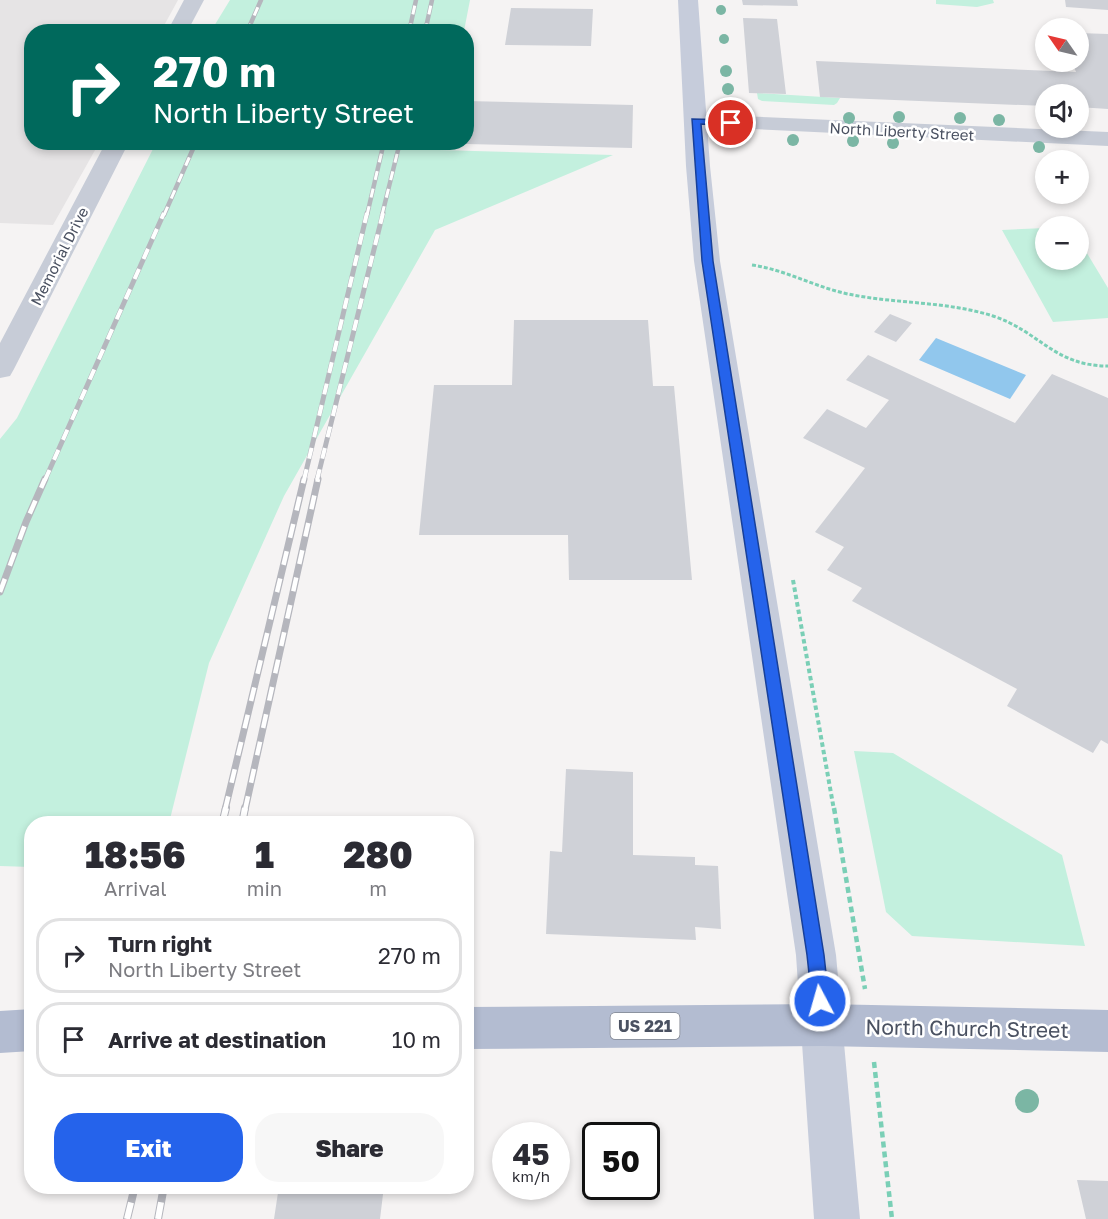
<!DOCTYPE html>
<html lang="en">
<head>
<meta charset="utf-8">
<style>
  :root { --surface:#fff; --page:#f7f7f7; --text:#2b2b33; --muted:#7c7c81; --line:#e1e1e2; --accent:#2563eb }
  body { margin:0; font-family:"Golos Text",sans-serif; background:var(--page); color:var(--text); height:100vh; display:flex; flex-direction:column; font-size:22px; white-space:nowrap }
  * { box-sizing:border-box; margin:0 }
  p { font-size:20px; color:var(--muted) }
  .icon { flex:none; width:33px; height:33px; fill:none; stroke:currentColor; stroke-width:2; stroke-linecap:round; stroke-linejoin:round }
  .map { position:relative; flex:1; overflow:hidden }
  .sheet { position:absolute; left:24px; top:816px; width:450px; height:378px; display:flex; flex-direction:column; background:var(--surface); border-radius:24px; box-shadow:0 3px 9px #0003 }
  .sheet>* { flex:none }
  .guide { position:absolute; left:24px; top:24px; width:450px; height:126px; border-radius:24px; box-shadow:0 3px 9px #0003; background:#00695c; color:#fff; overflow:hidden }
  .needle { width:39px; rotate:304deg }
  .tools { position:absolute; left:1035px; top:18px; display:grid; gap:12px }
  .tools a { display:grid; place-items:center; width:54px; height:54px; border-radius:50%; background:var(--surface); box-shadow:0 3px 9px #0003; font-size:30px }
  .speed { position:absolute; left:492px; top:1122px; display:flex; gap:12px; font-size:30px; font-weight:700; text-align:center }
  .speed>* { display:grid; place-content:center; width:78px; height:78px; border-radius:50%; background:var(--surface); box-shadow:0 3px 9px #0003; line-height:1 }
  .speed small { font-size:15px; font-weight:400 }
  .speed .limit { border:3px solid #111; border-radius:9px; background:#fff; color:#111 }
  .pin { position:absolute; display:grid; place-items:center; width:51px; height:51px; color:#fff; margin:-26px; border:3px solid #fff; border-radius:50%; box-shadow:0 2px 6px #0007 }
  .me { position:absolute; width:66px; margin:-33px; rotate:354deg; stroke-linejoin:round; filter:drop-shadow(0 0 4px #0008) }
  .turn { display:flex; align-items:center; gap:21px; height:126px; padding:0 30px; font-size:27px }
  .turn .icon { width:78px; height:78px; stroke-width:2.5 }
  .turn b { display:block; font-size:42px; line-height:51px }
  .eta { display:flex; justify-content:space-evenly; align-items:center; height:102px; text-align:center }
  .eta b { font-size:36px; font-weight:800; line-height:42px }
  .cta { display:flex; gap:12px; margin-top:auto; padding:12px 30px }
  .cta a { flex:1; height:69px; border-radius:24px; background:var(--accent); color:#fff; font-size:24px; font-weight:800; line-height:69px; text-align:center }
  .cta a+a { background:var(--page); color:var(--text) }
  ul { padding:0; list-style:none }
  li { display:flex; align-items:center; gap:18px; height:75px; margin:0 12px 9px; padding:0 18px; border:3px solid var(--line); border-radius:24px }
  li div { flex:1 }
  li b { display:block; font-size:22px }
  li em { font-style:normal }
  .map>svg:first-child { display:block }
  .education { fill:#e6e4e5 }
  .green { fill:#c3f0de }
  .water { fill:#91c7ed }
  .building { fill:#cfd1d7 }
  .lines { fill:none; stroke-linecap:round; stroke-linejoin:round }
  .path-far2 { stroke:#7acfb6; stroke-width:3; stroke-dasharray:4 2; stroke-linecap:butt }
  .path-far1 { stroke:#7acfb6; stroke-width:4; stroke-dasharray:4.5 3; stroke-linecap:butt }
  .path { stroke:#7acfb6; stroke-width:4.5; stroke-dasharray:6 4; stroke-linecap:butt }
  .minor { fill:#c7ccd7; fill-rule:evenodd }
  .secondary { fill:#c6ccdb; fill-rule:evenodd }
  .primary { fill:#b3bcd1; fill-rule:evenodd }
  .rail-far3-casing { stroke:#b5b6bd; stroke-width:4.5 }
  .rail-far2-casing { stroke:#b5b6bd; stroke-width:5 }
  .rail-far1-casing { stroke:#b5b6bd; stroke-width:7 }
  .rail-casing { stroke:#b5b6bd; stroke-width:8 }
  .rail-far3 { stroke:#fff; stroke-width:3; stroke-dasharray:9; stroke-linecap:butt }
  .rail-far2 { stroke:#fff; stroke-width:4; stroke-dasharray:11; stroke-linecap:butt }
  .rail-far1 { stroke:#fff; stroke-width:4.5; stroke-dasharray:14; stroke-linecap:butt }
  .rail { stroke:#fff; stroke-width:6; stroke-dasharray:17; stroke-linecap:butt }
  .tree { fill:#7bb6a4 }
  .route { fill:#2563eb; stroke:#184099; stroke-width:1.5 }
  .labels { text-anchor:middle; dominant-baseline:central; stroke-width:5; stroke-linejoin:round; paint-order:stroke }
  .far-street-label { font-size:15px; fill:#4a5161; stroke:#fff }
  .shield { fill:#fff; stroke:#808590; stroke-width:1.5 }
  .shield-label { font-size:16px; font-weight:bold; fill:#4a5161 }
  .near-street-label { font-size:21px; fill:#4a5161; stroke:#fff }
</style>
</head>
<body>
<div class="map">
<svg width="1108" height="1219" viewBox="0 0 1108 1219">
  <rect width="100%" height="100%" fill="#f5f3f3"/>
  <!-- education -->
  <path class="education" d="M0 0H178L161 31 32 32V142L99 143 53 225 0 223Z"/>
  <!-- green -->
  <path class="green" d="M230 0H470L464 31H211Z
    M936 0H993L994 3 977 7 936 4Z
    M757 93 840 98 837 103 834 105 762 101 758 99Z
    M440 142 439 150 613 155 435 230 284 496 209 663 169 823 32 824 31 867 0 866V439L17 418 156 143Z
    M1045 228 1046 260H1078L1079 240 1108 288V318L1053 322 1002 230Z
    M854 751 893 753 1062 855 1085 946 912 936 886 912Z"/>
  <!-- water -->
  <path class="water" d="M936 338 1026 375 1010 399 919 360Z"/>
  <!-- building -->
  <path class="building" d="M742 0H797L798 6 743 5Z
    M1065 0H1108V10L1066 7Z
    M511 8 593 9 591 46 505 45Z
    M743 18 777 19 786 94 749 93Z
    M1078 33 1108 34V109L1078 107V94H1046V106L820 97 816 61 1076 72 1072 62H1078Z
    M466 101 633 105 632 148 466 144Z
    M890 314 912 323 896 342 874 332Z
    M514 320H648L653 386H674L692 580H569L568 535H419L434 385H512Z
    M868 355 1015 423 1052 374 1108 398V744L1101 740 1093 753 1007 706 1017 689 852 601 862 588 827 570 844 547 815 532 865 468 803 438 827 409 866 428 889 400 846 380Z
    M566 769 633 772V855L695 857V865L718 866 721 929 695 927 696 940 546 934 550 851 562 852Z
    M1077 1180 1108 1181V1219H1086Z
    M279 1186H384L380 1219H274Z"/>
  <g class="lines">
    <!-- path-far2 -->
    <path class="path-far2" d="M752 265C786 270 815 287 848 294 896 304 946 301 993 316 1039 331 1054 366 1108 366"/>
    <!-- path-far1 -->
    <path class="path-far1" d="M793 580 834 810"/>
    <!-- path -->
    <path class="path" d="M834 808 865 989
      M874 1062 892 1219"/>
    <!-- minor -->
    <path class="minor" d="M184 0H204L187 32H167Z
      M696 114 1108 132V146L688 126 685 121 688 116Z
      M106 142H129L14 369 10 376 0 378V343Z"/>
    <!-- secondary -->
    <path class="secondary" d="M678 0H698L710 166 720 261 836 955 860 1219H814L796 955 694 261 686 166Z"/>
    <!-- primary -->
    <path class="primary" d="M823 1004 1108 1010V1052L823 1046 466 1049V1007Z
      M32 1009V1051L0 1053V1011Z"/>
    <defs>
      <path id="rail-far3" d="M247 32 261 0
        M409 32 416 0
        M425 32 432 0
        M164 215 196 142
        M367 215 384 142
        M382 215 400 142"/>
      <path id="rail-far2" d="M45 480 164 213
        M304 480 367 213
        M317 480 383 213"/>
      <path id="rail-far1" d="M0 592 26 522 45 479
        M225 810 304 479
        M245 810 318 479"/>
      <path id="rail" d="M222 824 226 808
        M242 824 245 808
        M127 1219 135 1186
        M158 1219 164 1186"/>
    </defs>
    <!-- rail-far3 casing -->
    <use href="#rail-far3" class="rail-far3-casing"/>
    <!-- rail-far2 casing -->
    <use href="#rail-far2" class="rail-far2-casing"/>
    <!-- rail-far1 casing -->
    <use href="#rail-far1" class="rail-far1-casing"/>
    <!-- rail casing -->
    <use href="#rail" class="rail-casing"/>
    <!-- rail-far3 -->
    <use href="#rail-far3" class="rail-far3"/>
    <!-- rail-far2 -->
    <use href="#rail-far2" class="rail-far2"/>
    <!-- rail-far1 -->
    <use href="#rail-far1" class="rail-far1"/>
    <!-- rail -->
    <use href="#rail" class="rail"/>
  </g>
  <!-- trees -->
  <g class="tree">
    <circle cx="721" cy="10" r="5"/>
    <circle cx="724" cy="39" r="5"/>
    <circle cx="726" cy="71" r="6"/>
    <circle cx="728" cy="89" r="6"/>
    <circle cx="899" cy="117" r="6"/>
    <circle cx="849" cy="118" r="6"/>
    <circle cx="960" cy="118" r="6"/>
    <circle cx="999" cy="120" r="6"/>
    <circle cx="793" cy="140" r="6"/>
    <circle cx="853" cy="141" r="6"/>
    <circle cx="893" cy="143" r="6"/>
    <circle cx="1039" cy="147" r="6"/>
    <circle cx="1027" cy="1101" r="12"/>
  </g>
  <!-- route -->
  <path class="route" d="M692 119 731 120 735 123 731 126 701 124 713 261 824 955 829 1001 827 1007 820 1010 814 1007 812 1001 807 955 702 261Z"/>
  <g class="labels">
    <!-- far-street labels -->
    <g class="far-street-label">
      <text transform="translate(902 131) rotate(3)">North Liberty Street</text>
      <text transform="translate(59 256) rotate(-63)">Memorial Drive</text>
    </g>
    <!-- shield labels -->
    <rect class="shield" x="610.5" y="1013" width="69" height="26" rx="4.5"/>
    <g class="shield-label">
      <text x="645" y="1026">US 221</text>
    </g>
    <!-- near-street labels -->
    <g class="near-street-label">
      <text transform="translate(967 1028) rotate(1)">North Church Street</text>
    </g>
  </g>
</svg>
<div class="tools">
<a><svg class="needle" viewBox="-14 -14 28 28"><path d="M0-13l5 13h-10z" fill="#e53935"/><path d="M0 13l5-13h-10z" fill="#7c7c81"/></svg></a>
<a><svg class="icon" aria-label="sound" viewBox="0 0 24 24"><path d="M4 9h4l5-4v14l-5-4H4zM17 9q2 3 0 6"/></svg></a>
<a>+</a>
<a>−</a>
</div>
<div class="speed"><div>45<small>km/h</small></div><div class="limit">50</div></div>
<div class="pin" style="left:731px;top:123px;background:#d93025"><svg class="icon" aria-label="arrive" viewBox="0 0 24 24"><path d="M6 21V4h12l-3 4 3 4H6"/></svg></div>
<svg class="me" style="left:820px;top:1001px" viewBox="-20 -20 40 40"><circle r="17" fill="#2563eb" stroke="#fff" stroke-width="3"/><path d="M0-11L8 9 0 5-8 9z" fill="#fff"/></svg>
<div class="guide">
<div class="turn"><svg class="icon" aria-label="right" viewBox="0 0 24 24"><path d="M7 20v-9h11M14 6l5 5-5 5"/></svg><div><b>270 m</b>North Liberty Street</div></div>
</div>
<section class="sheet">
<div class="eta">
<div><b>18:56</b><p>Arrival</p></div>
<div><b>1</b><p>min</p></div>
<div><b>280</b><p>m</p></div>
</div>
<ul>
<li><svg class="icon" aria-label="right" viewBox="0 0 24 24"><path d="M7 20v-9h11M14 6l5 5-5 5"/></svg><div><b>Turn right</b><p>North Liberty Street</p></div><em>270 m</em></li>
<li><svg class="icon" aria-label="arrive" viewBox="0 0 24 24"><path d="M6 21V4h12l-3 4 3 4H6"/></svg><div><b>Arrive at destination</b></div><em>10 m</em></li>
</ul>
<div class="cta"><a>Exit</a><a>Share</a></div>
</section>
</div>
</body>
</html>
